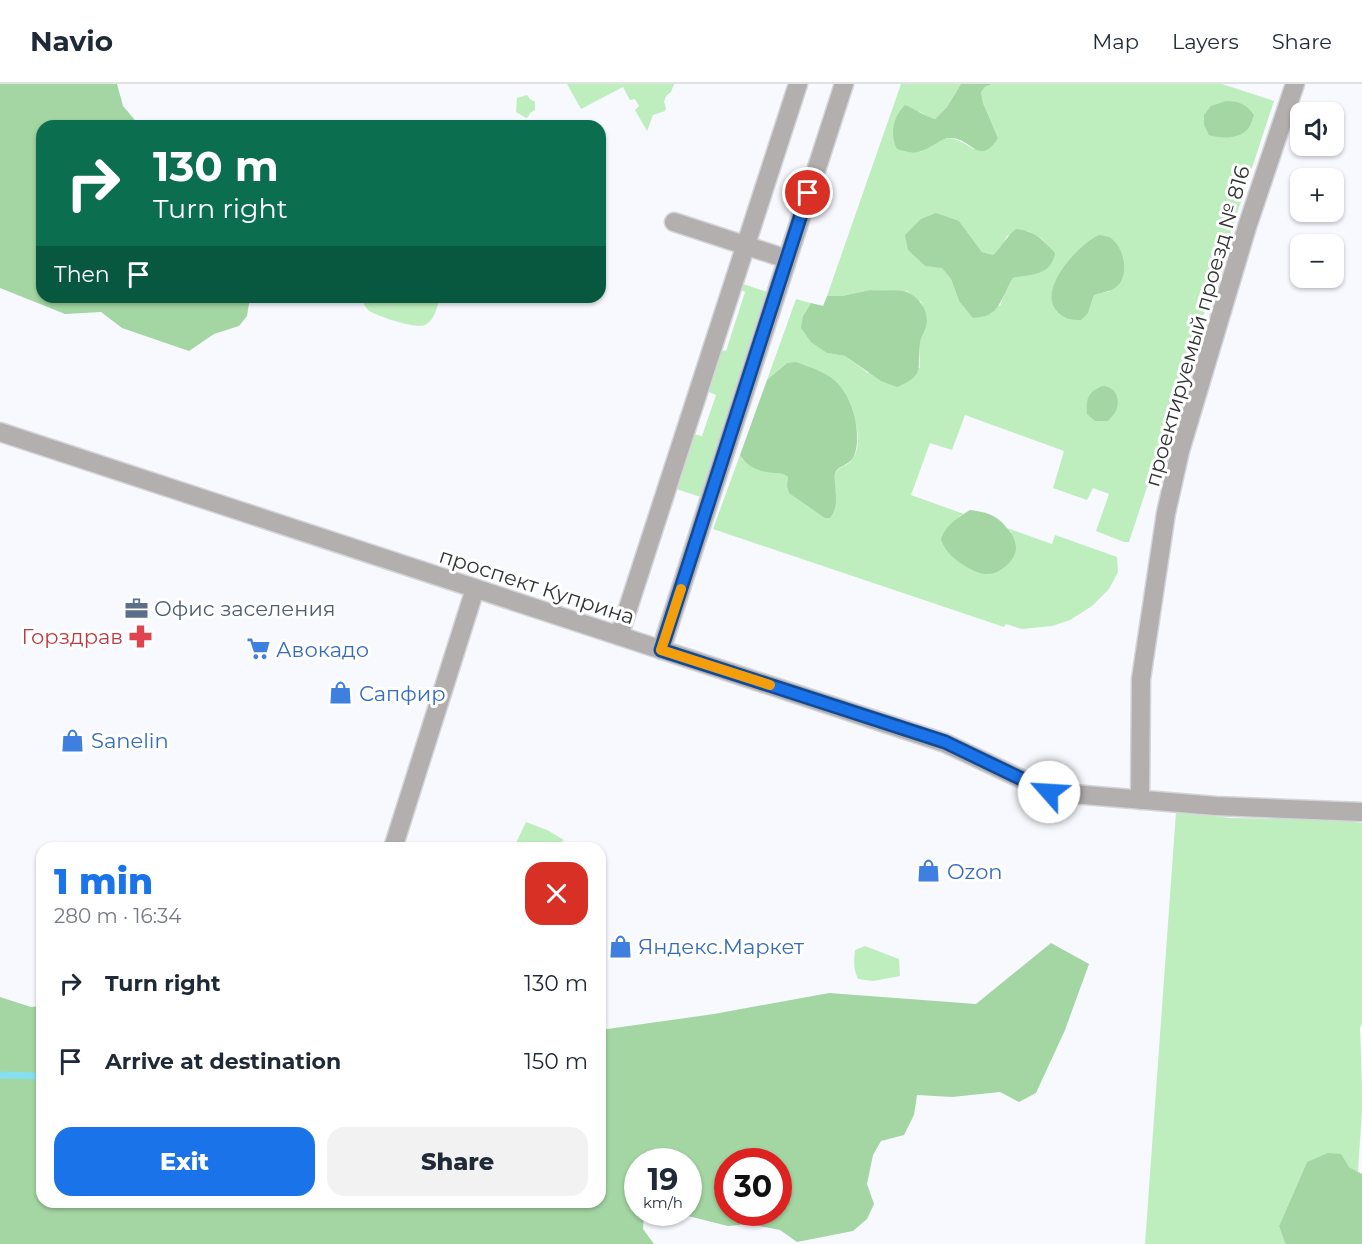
<!DOCTYPE html>
<html lang="en">
<head>
<meta charset="utf-8">
<style>
  :root { --surface:#fff; --page:#f2f2f3; --text:#1f2937; --muted:#747a83; --line:#e0e1e3; --accent:#1a73e8 }
  body { margin:0; font-family:Montserrat,sans-serif; background:var(--page); color:var(--text); height:100vh; display:flex; flex-direction:column; font-size:22px; white-space:nowrap }
  * { box-sizing:border-box; margin:0 }
  p { font-size:20px; color:var(--muted) }
  .icon { flex:none; width:33px; height:33px; fill:none; stroke:currentColor; stroke-width:2; stroke-linecap:round; stroke-linejoin:round }
  .map { position:relative; flex:1; overflow:hidden }
  .panel { position:absolute; left:36px; top:758px; width:570px; height:366px; display:flex; flex-direction:column; background:var(--surface); border-radius:18px; box-shadow:0 2px 4px #0004 }
  .panel>* { flex:none }
  .banner { position:absolute; left:36px; top:36px; width:570px; height:183px; border-radius:18px; box-shadow:0 2px 4px #0004; background:#0b6e4f; color:#fff; overflow:hidden }
  .fabs { position:absolute; left:1290px; top:18px; display:grid; gap:12px }
  .fabs a { display:grid; place-items:center; width:54px; height:54px; border-radius:12px; background:var(--surface); box-shadow:0 2px 4px #0004; font-size:30px }
  .speed { position:absolute; left:624px; top:1064px; display:flex; gap:12px; font-size:30px; font-weight:700; text-align:center }
  .speed>* { display:grid; place-content:center; width:78px; height:78px; border-radius:50%; background:var(--surface); box-shadow:0 2px 4px #0004; line-height:1 }
  .speed small { font-size:15px; font-weight:400 }
  .speed .limit { border:9px solid #d22; background:#fff; color:#111 }
  .pin { position:absolute; display:grid; place-items:center; width:51px; height:51px; color:#fff; margin:-26px; border:3px solid #fff; border-radius:50%; box-shadow:0 2px 6px #0007 }
  .me { position:absolute; width:66px; margin:-33px; rotate:296deg; stroke-linejoin:round; filter:drop-shadow(0 0 4px #0008) }
  .turn { display:flex; align-items:center; gap:21px; height:126px; padding:0 18px; font-size:27px }
  .turn .icon { width:78px; height:78px; stroke-width:2.5 }
  .turn b { display:block; font-size:42px; line-height:51px }
  .then { display:flex; align-items:center; height:57px; padding:0 18px; background:#0003; gap:12px; font-size:22px }
  .round { display:grid; place-items:center; flex:none; width:63px; height:63px; border-radius:18px; background:var(--page) }
  .head { display:flex; align-items:center; justify-content:space-between; height:102px; padding:0 18px }
  h1 { font-size:36px; font-weight:800; line-height:45px; color:var(--accent) }
  .button { display:flex; gap:12px; margin-top:auto; padding:12px 18px }
  .button a { flex:1; height:69px; border-radius:18px; background:var(--accent); color:#fff; font-size:24px; font-weight:800; line-height:69px; text-align:center }
  .button a+a { background:var(--page); color:var(--text) }
  ul { padding:0; list-style:none }
  li { display:flex; align-items:center; gap:18px; height:78px; padding:0 18px }
  li div { flex:1 }
  li b { display:block; font-size:22px }
  li em { font-style:normal }
  header { display:flex; align-items:center; gap:36px; box-sizing:border-box; height:84px; padding:0 30px; background:var(--surface); border-bottom:2px solid var(--line) }
  header strong { font-size:28px }
  nav { display:flex; gap:33px; margin-inline-start:auto; font-size:21px }
  .map>svg:first-child { display:block }
  .green { fill:#beeebd; fill-rule:evenodd }
  .forest { fill:#a3d6a3; fill-rule:evenodd }
  .lines { fill:none; stroke-linecap:round; stroke-linejoin:round }
  .stream { stroke:#86dfee; stroke-width:7 }
  .street-casing { stroke:#d4d5da; stroke-width:21 }
  .street { stroke:#b2afae; stroke-width:18 }
  .route-casing { stroke:#114b97; stroke-width:15 }
  .route { stroke:#1a73e8; stroke-width:10 }
  .slow { stroke:#f59e0b; stroke-width:10 }
  .labels { text-anchor:middle; dominant-baseline:central; stroke-width:6; stroke-linejoin:round; paint-order:stroke }
  .street-label { font-size:21px; fill:#323335; stroke:#fff }
  .service-label { font-size:21px; fill:#4e5e75; stroke:#fff; text-anchor:start }
  .health-label { font-size:21px; fill:#be3a42; stroke:#fff; text-anchor:end }
  .shop-label { font-size:21px; fill:#366cbe; stroke:#fff; text-anchor:start }
</style>
</head>
<body>
<header>
<strong>Navio</strong>
<nav><a>Map</a><a>Layers</a><a>Share</a></nav>
</header>
<div class="map">
<svg width="1362" height="1160" viewBox="0 0 1362 1160">
  <rect width="100%" height="100%" fill="#f7f9fe"/>
  <!-- green -->
  <path class="green" d="M567 0H674L671 8 666 12 664 18 666 24 665 27 653 31 647 47 635 26 639 22 635 15 630 16 623 3 581 25Z
    M901 0H961L947 23 935 35 929 34 919 27 920 68C946 53 947 48 973 65L998 54 983 19 981 8 985 3 992 0H1222L1274 17 1129 458H1124L1096 447 1109 410 1093 404 1087 416 1053 404 1064 367 965 331 952 366 930 359 911 411 964 430 958 433 1012 449 1007 444 1052 460 1055 451 1117 473 1118 488 1109 505 1092 522 1070 536 1052 542 1022 545 1006 540 1004 543 713 445 740 371 743 376 774 389H783L788 393 787 401 836 410C835 401 831 389 840 384 845 381 849 380 852 376 866 356 852 326 844 307L787 279 767 296 796 215 811 219 803 232 827 269 845 272 868 289 920 284 919 263 921 252 927 240 926 230 921 218 907 207 870 206 842 212H827ZM959 137 982 168 993 171 1002 163 1007 152 1028 147 1042 155 1054 169 1022 192 1013 194 1006 206 1000 222 959 217 951 195 942 183 925 182 908 166ZM1099 151 1110 207 1094 211 1088 229Z
    M527 11 530 15 535 18V26L530 29 528 33 526 34 516 28 517 14Z
    M740 199 770 209 704 414 673 404 692 350 702 352 716 311 707 307 721 266 726 267 745 208 740 205Z
    M361 213H440C437 223 435 236 425 241 416 245 380 233 371 228 366 225 363 219 361 213Z
    M1176 728 1230 734 1338 736 1362 739V939L1360 944C1361 971 1362 998 1362 1025 1361 1046 1359 1067 1358 1088L1349 1083 1307 1078 1279 1142 1285 1159 1286 1160H1145Z
    M526 738 547 746 564 756 556 763H514Z
    M865 862 899 875 900 892 873 897 858 895C853 884 854 877 855 866Z"/>
  <!-- forest -->
  <path class="forest" d="M0 0H117L123 22 140 42H42V213H250L247 232 239 242 214 250 189 267 122 244 101 228 65 230 0 204Z
    M961 0H992L985 3 981 8 983 19 998 54C979 84 971 53 950 54 945 54 941 56 937 59 920 69 916 71 897 65 889 50 894 31 905 21 915 25 926 33 935 35L947 23Z
    M1226 17C1239 17 1246 20 1254 31 1252 36 1251 41 1248 45 1238 55 1222 55 1209 51L1204 41V31L1211 22Z
    M936 129 959 137 982 168 993 171C1002 163 1006 153 1016 145 1035 147 1042 155 1055 169 1051 192 1032 190 1013 194 1005 206 1001 225 988 231 984 233 977 233 973 234L959 217 951 195 942 184 925 182 908 166 905 151 921 135Z
    M1099 151C1104 152 1109 152 1112 155 1124 165 1128 187 1120 199 1113 208 1103 208 1094 211L1088 229 1081 236C1071 236 1063 235 1056 226 1038 204 1079 160 1099 151Z
    M870 206C880 207 899 205 907 208 919 213 927 225 927 237 927 245 921 251 920 259 916 284 927 290 897 303L881 297 845 272 827 269 811 258 801 244 803 232 811 219 823 222 827 212H842Z
    M796 278C809 283 823 287 834 296 852 310 863 351 854 372 850 382 837 381 835 390 834 392 835 397 835 399 836 412 838 424 830 434H825L789 409 787 401 788 393C782 388 780 390 774 389 760 388 747 383 740 371L767 296 787 279Z
    M1102 302C1114 302 1120 312 1117 324 1116 329 1111 333 1108 337H1095L1087 330C1086 315 1087 309 1102 302Z
    M970 426C985 428 996 430 1006 443 1011 448 1016 456 1016 464 1016 476 1000 490 988 490 976 491 955 477 948 468 945 465 943 460 941 456 944 442 959 433 970 426Z
    M1051 859 1089 880 1065 946 1036 1009 1019 1018 1000 1008 952 1013 917 1011 914 1031 904 1051 881 1057 873 1071 867 1100 874 1120 867 1135 853 1147 797 1158 780 1146 749 1140 728 1142 672 1128H688V1077H638V1128H656L644 1129 643 1145 654 1160H0V913L31 923 42 922V1118H600V946L714 930 829 909 976 920ZM728 1077H778V1128H728Z
    M1328 1069 1341 1070 1349 1083 1362 1090V1160H1286L1285 1159 1279 1142 1307 1078Z"/>
  <g class="lines">
    <!-- stream -->
    <path class="stream" d="M0 991 42 992"/>
    <defs>
      <path id="street" d="M674 138 787 175
        M0 348 945 659 1049 708 1216 722 1362 728
        M619 552 798 0
        M661 566 844 0
        M1140 716 1141 595 1166 429 1180 367 1247 143 1295 0
        M393 764 475 505"/>
    </defs>
    <!-- street casing -->
    <use href="#street" class="street-casing"/>
    <!-- street -->
    <use href="#street" class="street"/>
  </g>
  <g class="lines">
    <defs>
      <path id="route" d="M808 109 661 566 945 658 1049 708"/>
    </defs>
    <!-- route casing -->
    <use href="#route" class="route-casing"/>
    <!-- route -->
    <use href="#route" class="route"/>
    <!-- slow -->
    <path class="slow" d="M681 505 661 566 770 601"/>
  </g>
  <!-- icons -->
  <defs>
    <symbol id="office-bare" viewBox="-9 -9 18 18"><path d="M-6-3h4V-5.5h4V-3h4V5H-6ZM-1-4.5V-3h2v-1.5ZM-6 0V1H6V0Z" fill="#5c6f8a" stroke="#fff" stroke-width="2.5" paint-order="stroke"/></symbol>
    <symbol id="pharmacy-bare" viewBox="-9 -9 18 18"><path d="M-2-6h4v4h4v4h-4v4h-4v-4h-4v-4h4Z" fill="#e0444e" stroke="#fff" stroke-width="2.5" paint-order="stroke"/></symbol>
    <symbol id="supermarket-bare" viewBox="-9 -9 18 18"><path d="M-6-5.5h2.5l.6 2H6L4.5 2H-2.5L-4.4-4H-6ZM-1.5 3.2a1.3 1.3 0 1 0 .1 0ZM3 3.2a1.3 1.3 0 1 0 .1 0Z" fill="#3f7fe0" stroke="#fff" stroke-width="2.5" paint-order="stroke"/></symbol>
    <symbol id="shop-bare" viewBox="-9 -9 18 18"><path d="M-5-2.5h2.3a2.7 3.5 0 0 1 5.4 0H5L5.5 6h-11ZM-1.5-2.5h3a1.5 2.3 0 0 0-3 0Z" fill="#3f7fe0" stroke="#fff" stroke-width="2.5" paint-order="stroke"/></symbol>
  </defs>
  <g fill-rule="evenodd">
    <use href="#office-bare" x="120" y="508" width="33" height="33"/>
    <use href="#pharmacy-bare" x="124" y="536" width="33" height="33"/>
    <use href="#supermarket-bare" x="242" y="548" width="33" height="33"/>
    <use href="#shop-bare" x="324" y="592" width="33" height="33"/>
    <use href="#shop-bare" x="56" y="640" width="33" height="33"/>
    <use href="#shop-bare" x="912" y="770" width="33" height="33"/>
    <use href="#shop-bare" x="604" y="846" width="33" height="33"/>
  </g>
  <g class="labels">
    <!-- street labels -->
    <g class="street-label">
      <text transform="translate(1197 242) rotate(-74)">проектируемый проезд № 816</text>
      <text transform="translate(537 502) rotate(18)">проспект Куприна</text>
    </g>
    <!-- service labels -->
    <g class="service-label">
      <text x="154" y="524">Офис заселения</text>
    </g>
    <!-- health labels -->
    <g class="health-label">
      <text x="123" y="552">Горздрав</text>
    </g>
    <!-- shop labels -->
    <g class="shop-label">
      <text x="276" y="565">Авокадо</text>
      <text x="359" y="609">Сапфир</text>
      <text x="91" y="656">Sanelin</text>
      <text x="947" y="787">Ozon</text>
      <text x="638" y="862">Яндекс.Маркет</text>
    </g>
  </g>
</svg>
<div class="fabs">
<a><svg class="icon" aria-label="sound" viewBox="0 0 24 24"><path d="M4 9h4l5-4v14l-5-4H4zM17 9q2 3 0 6"/></svg></a>
<a>+</a>
<a>−</a>
</div>
<div class="speed"><div>19<small>km/h</small></div><div class="limit">30</div></div>
<div class="pin" style="left:808px;top:109px;background:#d93025"><svg class="icon" aria-label="arrive" viewBox="0 0 24 24"><path d="M6 21V4h12l-3 4 3 4H6"/></svg></div>
<svg class="me" style="left:1049px;top:708px" viewBox="-20 -20 40 40"><circle r="19" fill="#fff"/><path d="M0-13L10 11 0 6-10 11z" fill="#1a73e8"/></svg>
<div class="banner">
<div class="turn"><svg class="icon" aria-label="right" viewBox="0 0 24 24"><path d="M7 20v-9h11M14 6l5 5-5 5"/></svg><div><b>130 m</b>Turn right</div></div>
<div class="then">Then<svg class="icon" aria-label="arrive" viewBox="0 0 24 24"><path d="M6 21V4h12l-3 4 3 4H6"/></svg></div>
</div>
<section class="panel">
<div class="head"><div><h1>1 min</h1><p>280 m · 16:34</p></div><a class="round" style="background:#d93025;color:#fff"><svg class="icon" aria-label="close" viewBox="0 0 24 24"><path d="M6 6l12 12M18 6L6 18"/></svg></a></div>
<ul>
<li><svg class="icon" aria-label="right" viewBox="0 0 24 24"><path d="M7 20v-9h11M14 6l5 5-5 5"/></svg><div><b>Turn right</b></div><em>130 m</em></li>
<li><svg class="icon" aria-label="arrive" viewBox="0 0 24 24"><path d="M6 21V4h12l-3 4 3 4H6"/></svg><div><b>Arrive at destination</b></div><em>150 m</em></li>
</ul>
<div class="button"><a>Exit</a><a>Share</a></div>
</section>
</div>
</body>
</html>
